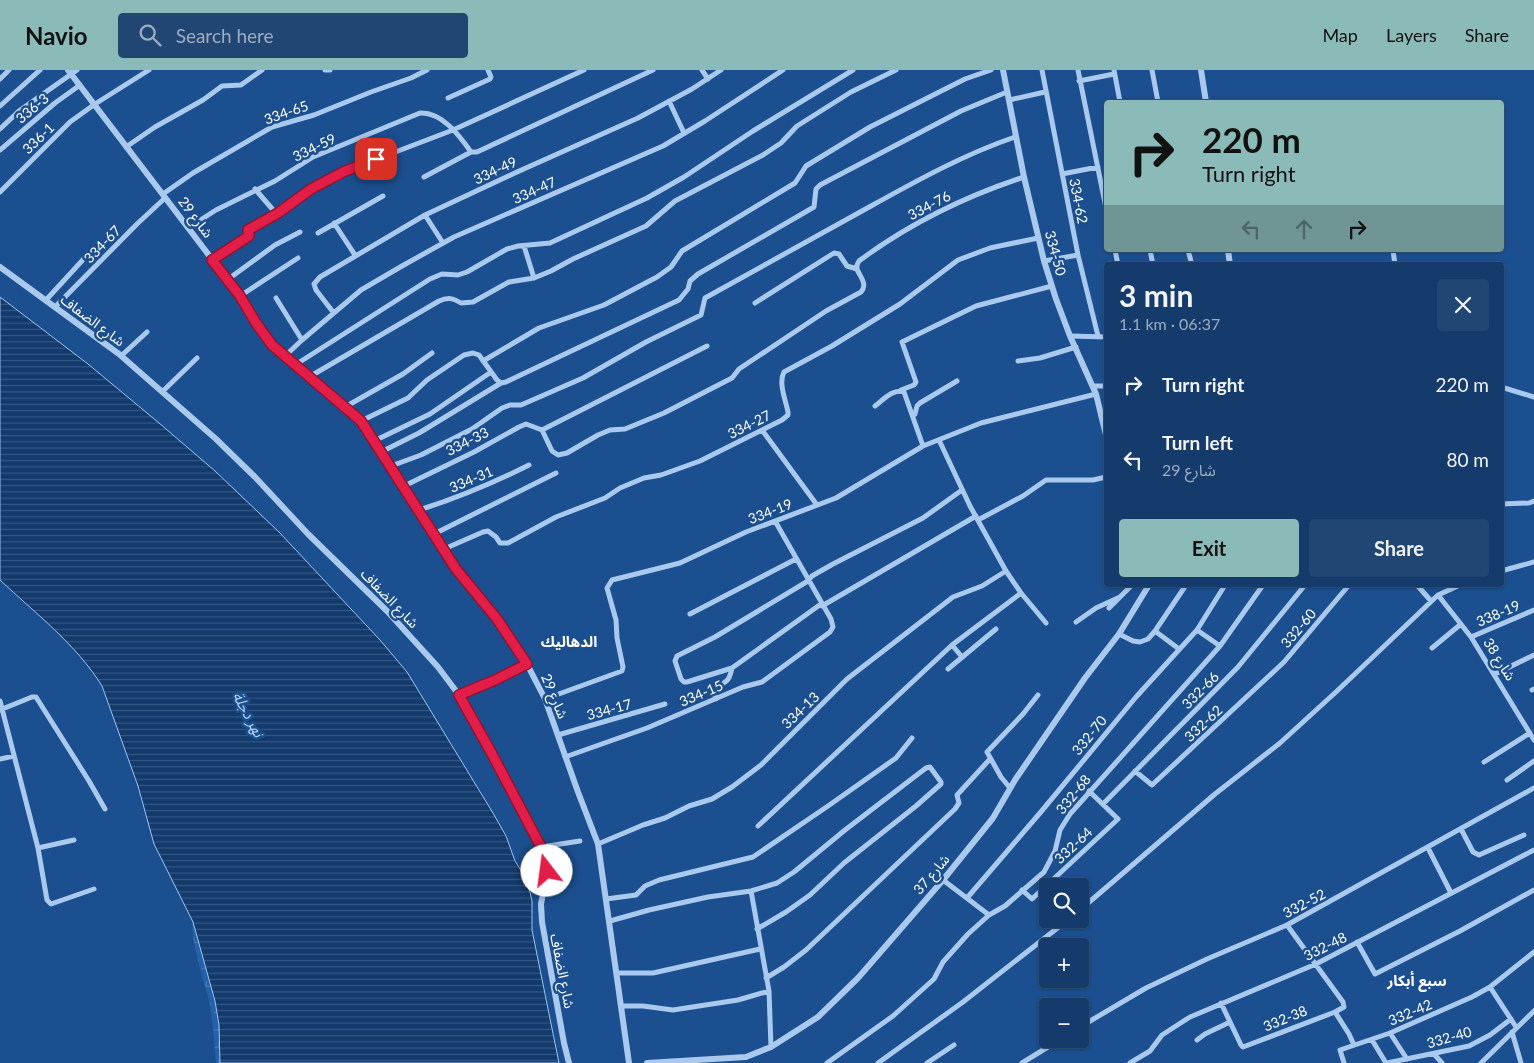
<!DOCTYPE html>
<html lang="en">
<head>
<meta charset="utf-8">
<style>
  :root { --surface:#143b6b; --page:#214673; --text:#f1f3f6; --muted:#9dadc1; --line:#33557e; --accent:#8bbbb9 }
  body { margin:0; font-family:Lato,"Noto Sans Arabic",sans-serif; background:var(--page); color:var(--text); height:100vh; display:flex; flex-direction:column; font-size:19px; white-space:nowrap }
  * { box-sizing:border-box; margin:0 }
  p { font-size:16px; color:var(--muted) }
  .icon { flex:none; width:28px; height:28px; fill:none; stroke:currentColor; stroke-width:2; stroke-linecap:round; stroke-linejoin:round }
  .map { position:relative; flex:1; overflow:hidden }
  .sheet { position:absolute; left:1104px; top:192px; width:400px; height:325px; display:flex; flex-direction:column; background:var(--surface); border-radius:5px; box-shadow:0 1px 4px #0004,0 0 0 1px var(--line) }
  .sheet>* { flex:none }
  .banner { position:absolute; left:1104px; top:30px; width:400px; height:152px; border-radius:5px; box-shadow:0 1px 4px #0004,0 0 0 1px var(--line); background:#8bbbb9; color:#111; overflow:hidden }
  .buttons { position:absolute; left:1039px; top:808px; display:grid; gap:10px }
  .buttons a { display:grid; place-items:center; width:50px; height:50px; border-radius:5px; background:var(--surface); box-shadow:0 1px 4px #0004,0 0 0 1px var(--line); font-size:25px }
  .pin { position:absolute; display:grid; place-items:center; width:42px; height:42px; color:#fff; margin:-21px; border-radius:10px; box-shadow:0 2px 8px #0006 }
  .me { position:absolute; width:55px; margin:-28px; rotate:345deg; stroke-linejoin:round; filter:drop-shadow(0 0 4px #0008) }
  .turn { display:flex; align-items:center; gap:18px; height:105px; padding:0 15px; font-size:22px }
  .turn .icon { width:65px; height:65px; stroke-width:2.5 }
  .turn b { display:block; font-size:35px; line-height:42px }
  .lanes { display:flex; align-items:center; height:48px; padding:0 15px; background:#0003; justify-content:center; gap:25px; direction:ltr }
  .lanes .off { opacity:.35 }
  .round { display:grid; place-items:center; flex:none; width:52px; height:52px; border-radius:5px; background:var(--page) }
  .overview { display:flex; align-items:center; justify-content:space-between; height:85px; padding:0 15px }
  h1 { font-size:30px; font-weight:700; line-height:38px }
  .cta { display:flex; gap:10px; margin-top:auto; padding:10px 15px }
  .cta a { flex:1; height:58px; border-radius:5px; background:var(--accent); color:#111; font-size:20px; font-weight:700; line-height:58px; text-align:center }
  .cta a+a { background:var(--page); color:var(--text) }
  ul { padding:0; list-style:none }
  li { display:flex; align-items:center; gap:15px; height:75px; padding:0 15px }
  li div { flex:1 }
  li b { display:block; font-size:19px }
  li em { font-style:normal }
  header { display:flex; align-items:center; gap:30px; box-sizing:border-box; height:70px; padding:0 25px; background:var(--accent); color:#111 }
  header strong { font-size:24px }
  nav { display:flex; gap:28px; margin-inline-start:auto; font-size:18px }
  .search { width:350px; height:45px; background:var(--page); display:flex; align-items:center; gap:12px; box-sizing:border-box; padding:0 18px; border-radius:5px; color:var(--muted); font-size:19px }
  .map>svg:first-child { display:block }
  .wetland { fill:url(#wetland-marsh) }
  .water { fill:url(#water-rules); stroke:#9cc4f0 }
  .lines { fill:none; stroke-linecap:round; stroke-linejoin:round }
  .minor { stroke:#a9c9ee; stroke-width:5 }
  .tertiary { stroke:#a9c9ee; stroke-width:6 }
  .route-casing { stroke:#92132f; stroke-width:12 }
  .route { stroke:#e11d48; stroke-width:9 }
  .labels { text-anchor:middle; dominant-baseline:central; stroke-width:5; stroke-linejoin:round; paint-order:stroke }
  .street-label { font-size:14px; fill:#fff; stroke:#1b4f8f }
  .neighbourhood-label { font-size:15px; font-weight:bold; fill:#fff; stroke:#1b4f8f }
  .water-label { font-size:15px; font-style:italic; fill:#b5d3f5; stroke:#1b4f8f }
</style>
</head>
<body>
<header>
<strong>Navio</strong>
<div class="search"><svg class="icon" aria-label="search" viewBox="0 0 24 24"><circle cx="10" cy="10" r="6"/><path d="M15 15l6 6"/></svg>Search here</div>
<nav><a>Map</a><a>Layers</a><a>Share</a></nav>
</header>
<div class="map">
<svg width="1534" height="993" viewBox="0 0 1534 993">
  <defs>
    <pattern id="wetland-marsh" width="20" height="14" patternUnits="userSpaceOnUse" patternTransform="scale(1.25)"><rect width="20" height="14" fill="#2461a8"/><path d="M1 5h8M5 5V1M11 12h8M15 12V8" fill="none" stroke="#4579b5"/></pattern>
    <pattern id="water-rules" width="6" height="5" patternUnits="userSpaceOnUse" patternTransform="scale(1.25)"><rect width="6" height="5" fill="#123a6d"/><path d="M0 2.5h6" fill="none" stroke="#365883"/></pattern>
  </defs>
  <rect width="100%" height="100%" fill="#1b4f8f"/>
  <!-- wetland -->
  <path class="wetland" d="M0 500 100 600 200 841 225 993H216C214 972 213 952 209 931 205 914 189 866 193 852L154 774 138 716 102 616C76 575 36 542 0 510Z"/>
  <!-- water -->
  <path class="water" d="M0 227 88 294 159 353 215 401 279 462 380 570 407 602 493 743 506 766 515 791 527 810 532 831V860L559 993H220L219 955 215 931 193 852 154 774 138 716 102 616C76 574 35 543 0 510Z"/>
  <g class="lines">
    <!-- minor -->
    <path class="minor" d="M325 0H330
      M702 0 708 9
      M1042 0 1078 185 1098 266
      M1078 0 1106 138
      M1114 0 1120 32
      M1152 0 1158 32
      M0 9 9 0
      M1079 11 1114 4
      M448 28 490 9 491 7 488 0
      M1009 30 1045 22
      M669 31 684 63
      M0 36 40 0
      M0 59 19 41 77 0
      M126 77 155 57 203 30 222 16 241 15 262 0
      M0 80 55 33 80 15
      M1062 104 1098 97
      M424 107 471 82
      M255 119 274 141 278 143
      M0 122 70 52 95 34 149 0
      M163 124 193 103 272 57 314 45 371 22 411 8 427 0
      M425 145 443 173
      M334 153 355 185
      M188 158 216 140 275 111 313 87 420 43C442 42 459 65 471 82H477L653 0
      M318 163 383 126
      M524 176 534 208
      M1115 180 1118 195
      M1150 180 1153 195
      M1188 180 1192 195
      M1393 180 1395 195
      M213 190 249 166 248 160 278 143 311 119 343 102 453 60 584 0
      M1044 191 1078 185
      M857 199V195L859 191C910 153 963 127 1024 107
      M227 210 275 175 300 162
      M240 226 298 188
      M276 228 302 270 285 286
      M46 230 91 181
      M55 237 137 154 165 128
      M333 242 316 220 314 214 320 207 425 145 517 102 638 48 692 19 721 0
      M1070 266 1106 267
      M302 270 361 220 402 196 454 167 663 76 705 51 783 0
      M121 286 147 262
      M483 291 539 258 604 235 657 207 671 197 682 181 795 113 806 96 870 57 965 9 991 0
      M1018 291 1040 288 1076 277
      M295 295 430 209 442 204 458 205 467 202 507 179 518 176 550 173 647 128 684 107 753 61 853 0
      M309 307 439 231C448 227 453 228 461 233L473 232 509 212 534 208 551 201 573 189 646 156 675 131 763 85 781 73 797 56 851 22 896 0
      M1093 316H1106
      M1501 317 1534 327
      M901 320 914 315 916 312 902 272 976 236 1052 216
      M162 322 197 288
      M875 336C883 330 893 318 904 322L923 376
      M345 337 403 304 432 283
      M913 346 915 344 917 336 920 333 957 311
      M361 351 408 328 427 310 464 285 473 283 479 285 497 310 501 313 506 312 679 230 688 219 690 211 698 204 814 137 816 119 820 115 961 41 1007 22
      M542 360 552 381 558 385 567 383 598 365 610 360 625 359 664 343 732 308 739 299 826 241 861 222C868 214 860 207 857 199L847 196 839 184 834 183 755 233
      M542 360 707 276
      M762 360 817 435
      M374 371 430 344 491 302
      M381 382 419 363 501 313
      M391 396 421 385 472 359 502 338 510 335H521L583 308 646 272 701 245 705 228C761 197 816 166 871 136 918 110 965 84 1015 67
      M404 416 474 382 519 357 526 354 542 360
      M1501 434 1529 433 1534 431
      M419 440C457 428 493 413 529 395
      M978 450 1023 426 1046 410H1093L1106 407
      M434 464 556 403
      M444 479 483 462 488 461 496 467 500 473H508L556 447 605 428 620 418 644 408 661 405 700 391 782 350 788 345V342C786 331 778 313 784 302L832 276 900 234 958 190 990 178 1038 168
      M1501 501 1534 492
      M1417 515 1431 531
      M1021 523 1046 553
      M1438 525 1471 567 1534 670
      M821 534 732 598 687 612H684L681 609 675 591 677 586 715 567 808 511 812 506 833 494 923 448 962 420
      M822 536 976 446
      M1109 538 1132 515
      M690 544 796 489
      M1076 552 1096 538 1120 527
      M1197 560 1220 576
      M1155 561 1179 579
      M1119 564 1133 571 1140 572 1148 569 1155 561 1186 515
      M1471 567 1534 540
      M952 575 962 587
      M1432 578 1461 554
      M948 599 996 559
      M1495 604 1534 585
      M1532 620 1534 619
      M459 625 495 610 527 594
      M545 629 622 601 623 597 617 568 616 550 607 518 612 510 680 493 746 462 836 428 923 376 981 353 1096 324
      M716 629 714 624 715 618C727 611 729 612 732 598
      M0 631 38 778 47 830 51 834 94 819
      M0 640 32 627H36L89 711 105 739
      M558 665 665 634
      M565 687 647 658 743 617 762 612 830 562 833 557 831 549 775 451
      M0 689 14 686
      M1484 692 1530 663
      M1135 701 1152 715 1284 592 1349 515
      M1507 710 1534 691
      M1010 718 1001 707 987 682 1023 644 1038 625
      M1103 734 1238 597 1305 515
      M758 756 952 575 1021 523 1006 501 970 436 939 370
      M1461 759 1473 782 1479 785 1524 765
      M598 774 643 755 665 748 689 736 712 729 732 717 761 695 847 609 953 527 982 516 1006 501
      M541 777 580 771
      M38 778 74 770
      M1428 778 1451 823
      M943 810 989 845
      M1022 820 1032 829 1118 749 1089 721
      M751 821 769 921 771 977
      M967 828 1040 743 1136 627 1197 560 1225 515
      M606 829 636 825 645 816 659 810 753 787 828 736 896 688 912 668
      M1080 840 1215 724 1280 673 1337 621 1438 525 1460 515
      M610 851 649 840 708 827 751 821 777 813 794 802 845 760 926 698 930 697 941 712V714L916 736 844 793 810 825 786 842 757 859
      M1287 855 1343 932 1344 937 1335 942 1349 964 1354 975
      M1357 872 1375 904 1460 861 1534 820
      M617 903H653L760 879
      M766 908 784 897 806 880 955 739 959 733 957 725 990 689
      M1490 917 1516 957
      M1221 933 1241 975 1243 977 1335 942
      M622 936H643L673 940 738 930 769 921
      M1080 957 1146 918 1207 889 1287 855 1534 718
      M1512 962 1521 993
      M1390 963 1407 989
      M1197 970 1205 964 1230 952
      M1372 970 1386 993
      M1434 984 1442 993
      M827 993 893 946 934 909 943 892 968 864 989 845 1005 836 1044 802 1055 781 1060 760 1070 744 1220 576 1263 515
      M878 993 963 932 1069 849
      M927 993 954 975
      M1022 993 1061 969
      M1130 993 1150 981 1162 965 1190 947 1316 894 1534 780
      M1344 993 1340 980 1390 963 1472 927 1490 917 1534 882
      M1387 993 1469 976 1490 965 1511 949
      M1481 993 1534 941"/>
    <!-- tertiary -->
    <path class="tertiary" d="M68 0 240 226 256 253 272 275 361 351 457 499 497 549 527 594 545 629 578 722 598 774 629 993
      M1003 0 1024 107 1044 191 1056 229 1070 266 1096 324 1106 365
      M1201 0 1206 32
      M1228 180 1230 195
      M0 197 119 284 216 369 255 407 308 464 387 541 438 597 459 625 492 684 546 790 548 797 541 834 542 852 564 973 569 993
      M647 993 746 987 771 977 818 947 858 908 943 810 993 748 1015 710 1085 608 1119 564 1149 515"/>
  </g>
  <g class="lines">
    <defs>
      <path id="route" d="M376 89 343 102 311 119 278 143 248 160 249 166 212 190 240 226 256 253 272 275 361 351 456 499 497 549 527 594 495 610 459 625 492 684 541 777 548 794 547 801"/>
    </defs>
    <!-- route casing -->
    <use href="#route" class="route-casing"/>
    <!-- route -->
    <use href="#route" class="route"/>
  </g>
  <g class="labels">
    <!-- street labels -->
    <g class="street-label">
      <text transform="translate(32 38) rotate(-40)">336-3</text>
      <text transform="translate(286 42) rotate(-19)">334-65</text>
      <text transform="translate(38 68) rotate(-44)">336-1</text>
      <text transform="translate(314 77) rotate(-26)">334-59</text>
      <text transform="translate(495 100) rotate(-25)">334-49</text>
      <text transform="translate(534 120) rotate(-24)">334-47</text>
      <text transform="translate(1079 131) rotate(79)">334-62</text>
      <text transform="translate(929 135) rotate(-28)">334-76</text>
      <text transform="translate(196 147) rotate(53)">شارع 29</text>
      <text transform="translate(102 174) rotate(-46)">334-67</text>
      <text transform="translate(1056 183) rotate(75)">334-50</text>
      <text transform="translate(93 250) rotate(37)">شارع الضفاف</text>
      <text transform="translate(749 354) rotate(-27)">334-27</text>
      <text transform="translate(467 371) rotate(-27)">334-33</text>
      <text transform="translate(471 409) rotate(-23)">334-31</text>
      <text transform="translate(770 441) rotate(-21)">334-19</text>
      <text transform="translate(390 528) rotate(46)">شارع الضفاف</text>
      <text transform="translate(1498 543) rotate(-23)">338-19</text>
      <text transform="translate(1298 558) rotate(-50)">332-60</text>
      <text transform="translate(1500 589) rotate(58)">شارع 38</text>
      <text transform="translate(1200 620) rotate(-45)">332-66</text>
      <text transform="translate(701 623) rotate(-23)">334-15</text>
      <text transform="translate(555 626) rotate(67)">شارع 29</text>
      <text transform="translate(609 639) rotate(-15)">334-17</text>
      <text transform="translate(800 640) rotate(-44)">334-13</text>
      <text transform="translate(1203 653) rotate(-43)">332-62</text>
      <text transform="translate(1089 665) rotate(-51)">332-70</text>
      <text transform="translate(1073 724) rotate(-51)">332-68</text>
      <text transform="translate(1073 775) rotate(-43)">332-64</text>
      <text transform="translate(931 804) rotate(-50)">شارع 37</text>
      <text transform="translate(1304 833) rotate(-28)">332-52</text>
      <text transform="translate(1325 876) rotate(-27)">332-48</text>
      <text transform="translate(563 901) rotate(79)">شارع الضفاف</text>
      <text transform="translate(1410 942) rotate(-23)">332-42</text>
      <text transform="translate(1285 948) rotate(-22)">332-38</text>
      <text transform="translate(1449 967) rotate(-16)">332-40</text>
    </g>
    <!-- neighbourhood labels -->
    <g class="neighbourhood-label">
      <text x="569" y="571">الدهاليك</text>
      <text x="1417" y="910">سبع أبكار</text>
    </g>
    <!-- water labels -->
    <g class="water-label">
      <text transform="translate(249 644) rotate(62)">نهر دجلة</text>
    </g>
  </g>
</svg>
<div class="buttons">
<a><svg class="icon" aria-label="search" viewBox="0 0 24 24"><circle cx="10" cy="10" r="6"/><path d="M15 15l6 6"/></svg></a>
<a>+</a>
<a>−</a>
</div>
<div class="pin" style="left:376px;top:89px;background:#d93025"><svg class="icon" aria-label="arrive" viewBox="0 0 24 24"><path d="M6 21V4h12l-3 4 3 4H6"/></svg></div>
<svg class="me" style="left:547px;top:801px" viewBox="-20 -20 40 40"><circle r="19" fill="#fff"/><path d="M0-13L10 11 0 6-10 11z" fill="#e11d48"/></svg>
<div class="banner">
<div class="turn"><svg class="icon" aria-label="right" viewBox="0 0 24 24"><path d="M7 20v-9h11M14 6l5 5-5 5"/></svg><div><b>220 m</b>Turn right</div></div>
<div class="lanes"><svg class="icon off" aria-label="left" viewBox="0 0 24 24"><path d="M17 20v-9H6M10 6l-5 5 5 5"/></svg><svg class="icon off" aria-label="ahead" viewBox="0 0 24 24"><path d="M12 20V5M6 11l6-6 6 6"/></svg><svg class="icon" aria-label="right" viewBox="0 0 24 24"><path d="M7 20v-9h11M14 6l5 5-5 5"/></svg></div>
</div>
<section class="sheet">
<div class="overview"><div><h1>3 min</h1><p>1.1 km · 06:37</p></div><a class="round"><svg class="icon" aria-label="close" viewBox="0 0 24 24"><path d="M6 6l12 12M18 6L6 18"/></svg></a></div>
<ul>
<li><svg class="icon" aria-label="right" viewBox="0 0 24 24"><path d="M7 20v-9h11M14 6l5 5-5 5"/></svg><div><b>Turn right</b></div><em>220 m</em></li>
<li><svg class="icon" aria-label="left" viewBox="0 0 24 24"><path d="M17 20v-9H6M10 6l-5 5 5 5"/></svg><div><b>Turn left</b><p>شارع 29</p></div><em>80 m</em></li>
</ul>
<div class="cta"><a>Exit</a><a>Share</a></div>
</section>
</div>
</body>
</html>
